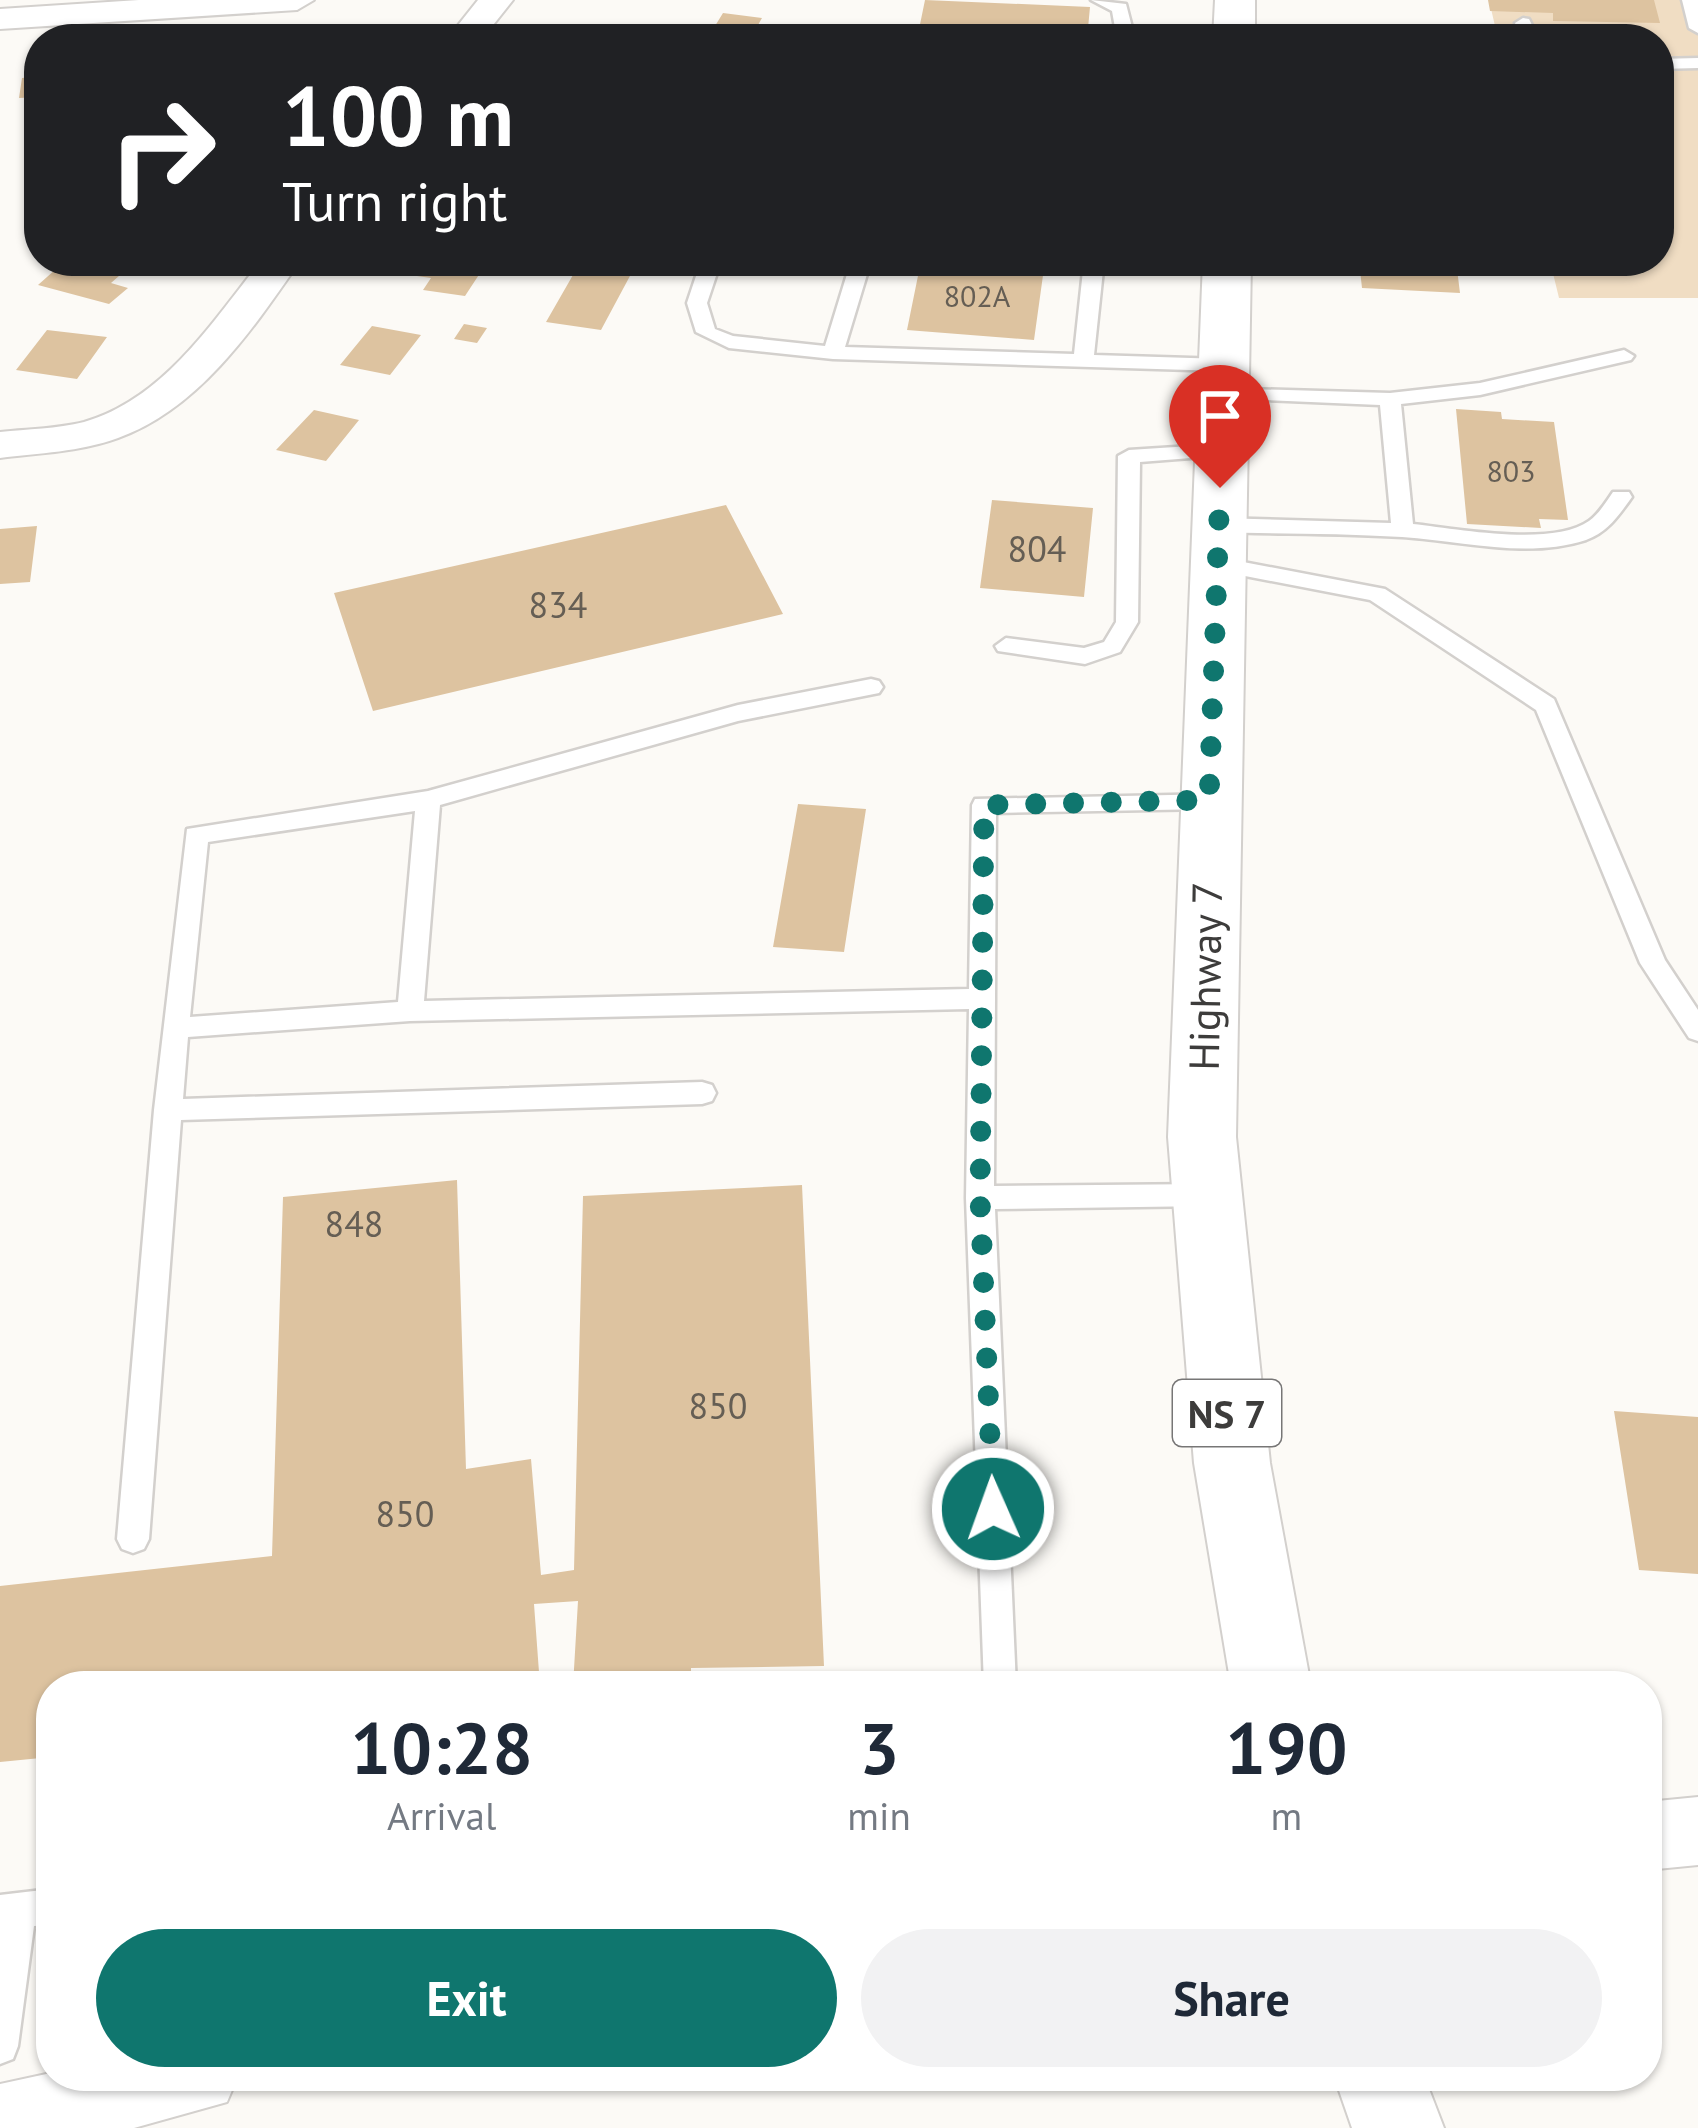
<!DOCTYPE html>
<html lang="en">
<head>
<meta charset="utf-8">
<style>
  :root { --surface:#fff; --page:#f2f2f3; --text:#1f2937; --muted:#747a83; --accent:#0f766e }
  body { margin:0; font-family:"PT Sans",sans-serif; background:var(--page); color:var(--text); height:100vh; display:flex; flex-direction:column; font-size:45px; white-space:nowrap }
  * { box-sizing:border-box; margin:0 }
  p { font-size:39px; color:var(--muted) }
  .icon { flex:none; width:66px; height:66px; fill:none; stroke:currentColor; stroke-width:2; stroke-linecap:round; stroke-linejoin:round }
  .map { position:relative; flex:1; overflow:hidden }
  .sheet { position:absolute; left:36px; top:1671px; width:1626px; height:420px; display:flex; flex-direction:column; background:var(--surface); border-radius:48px; box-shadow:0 3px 9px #0004 }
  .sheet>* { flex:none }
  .guide { position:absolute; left:24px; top:24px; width:1650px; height:252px; border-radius:48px; box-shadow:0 3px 9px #0004; background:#202124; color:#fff; overflow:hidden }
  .pin { position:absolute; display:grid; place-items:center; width:102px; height:102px; color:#fff; margin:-123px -51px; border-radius:50% 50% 50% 0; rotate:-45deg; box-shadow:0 0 12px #0007 }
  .pin .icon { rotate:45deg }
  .me { position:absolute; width:132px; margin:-66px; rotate:358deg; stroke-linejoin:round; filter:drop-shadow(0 0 9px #0008) }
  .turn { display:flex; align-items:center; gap:42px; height:252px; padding:0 60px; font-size:54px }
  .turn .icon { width:156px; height:156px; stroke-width:2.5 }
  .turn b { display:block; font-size:84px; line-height:102px }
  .eta { display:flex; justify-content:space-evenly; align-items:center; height:204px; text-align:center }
  .eta b { font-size:72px; font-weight:600; line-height:84px }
  .cta { display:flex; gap:24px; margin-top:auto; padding:24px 60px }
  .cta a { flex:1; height:138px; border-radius:72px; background:var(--accent); color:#fff; font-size:48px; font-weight:600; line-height:138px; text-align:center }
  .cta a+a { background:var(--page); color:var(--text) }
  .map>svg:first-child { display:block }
  .green { fill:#f0ddc3 }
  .building { fill:#ddc3a0 }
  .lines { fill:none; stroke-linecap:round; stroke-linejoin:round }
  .lane-casing { stroke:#d3d0cd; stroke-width:5 }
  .street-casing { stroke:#d3d0cd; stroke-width:4 }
  .primary-casing { stroke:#d3d0cd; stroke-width:4 }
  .lane { fill:#fff; fill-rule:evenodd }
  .street { fill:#fff; fill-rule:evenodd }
  .primary { fill:#fff; fill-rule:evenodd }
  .route { stroke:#0f766e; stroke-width:21; stroke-dasharray:0 37.8 }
  .labels { text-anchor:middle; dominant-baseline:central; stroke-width:9; stroke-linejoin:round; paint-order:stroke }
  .far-number-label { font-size:30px; fill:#655e54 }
  .number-label { font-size:36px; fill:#655e54 }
  .shield { fill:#fff; stroke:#777676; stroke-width:3 }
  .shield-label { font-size:39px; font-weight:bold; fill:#3d3c3b }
  .street-label { font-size:42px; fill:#3d3c3b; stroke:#fff }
</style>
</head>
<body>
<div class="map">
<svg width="1698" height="2128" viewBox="0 0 1698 2128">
  <rect width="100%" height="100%" fill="#fcfaf6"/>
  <!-- green -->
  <path class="green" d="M1489 0H1698V298H1559L1550 261H1659V39H1498Z"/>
  <!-- building -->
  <path class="building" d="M925 0 1090 7 1087 39H917Z
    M1488 0H1654L1660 23 1553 21V13L1490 11Z
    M723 13 762 18 750 39H707Z
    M575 27 636 35 633 39H567Z
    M39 76V97L19 98 22 78Z
    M65 261H136L111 283 128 288 109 304 38 285Z
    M404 261H488L465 296 423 290 431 278 396 273Z
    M581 261H638L601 330 546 322Z
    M921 261H1045L1034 340 907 330Z
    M1359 261H1456L1460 293 1362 288Z
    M464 324 487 328 477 343 454 339Z
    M372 326 421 335 390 375 340 365Z
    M47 330 107 337 77 379 16 370Z
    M1456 409 1501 412 1502 419 1554 422 1568 520 1539 519 1541 528 1467 524Z
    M314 410 359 420 326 461 276 450Z
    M992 500 1093 508 1084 597 980 588Z
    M726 505 783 614 373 711 334 593Z
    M37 526 30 582 0 584V529Z
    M798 804 866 809 844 952 773 947Z
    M457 1180 466 1469 531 1459 541 1575 574 1570 583 1196 802 1185 824 1666 691 1668V1686H573L578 1601 534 1604 540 1686H51V1757L0 1762V1586L272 1556 283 1197Z
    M1614 1411 1698 1417V1574L1639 1570Z"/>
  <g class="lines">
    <defs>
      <path id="lane" d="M1091 0 1126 4 1135 39H1117L1112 11Z
        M1682 0H1698V33L1689 28Z
        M1523 18 1529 19 1539 39H1521L1515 23Z
        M1698 58V68L1659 69V59Z
        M701 261H721L707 303 715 329 733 336 825 346 851 261H871L845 347 1074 354 1084 261H1104L1094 355 1223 359 1233 365 1223 371 833 359 729 348 696 332 687 303Z
        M1624 350 1634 356 1631 360 1480 395 1401 404 1413 524C1458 529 1552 547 1589 521 1599 514 1606 502 1613 492H1629L1632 497C1619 515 1608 532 1586 540 1527 559 1462 541 1402 537 1341 533 1279 534 1218 532L1207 525 1218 518 1391 523 1380 405 1222 398 1215 396V388L1390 393 1480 383Z
        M1222 444 1229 445V455L1140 462 1138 622 1120 652 1085 664 998 651 995 646 1006 638 1084 648 1104 642 1116 622 1118 456 1129 450Z
        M1217 557 1385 589 1554 699 1665 960 1698 1010V1041L1689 1038 1640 963 1536 710 1370 600 1209 569V559Z
        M871 679 879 681 883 687 879 693 738 721 440 805 424 1001 969 989 972 805 975 799 1218 794 1221 800 1218 806 1209 809 996 813 994 1186 1208 1184 1218 1187 1222 1195 1218 1203 1208 1206 995 1209 1016 1686H984L966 1198 969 1009 410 1021 188 1037 183 1099 702 1082 712 1085 716 1093 712 1101 702 1104 181 1120 149 1539 144 1549 133 1553 122 1549 117 1539 154 1110 187 829 428 791 738 705ZM415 811 398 1002 190 1017 208 842Z
        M51 1889V1925L34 1926 18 2046 13 2059 0 2064V1895Z"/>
      <path id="street" d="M139 0H314L297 10 0 29V9Z
        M478 0H513L482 39H447Z
        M261 261H300C253 329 199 409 118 438 80 452 39 453 0 458V432C27 429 57 429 84 422 164 399 212 322 261 261Z
        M1698 1797V1865L1647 1870V1802Z
        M51 2073V2076H238L227 2102 134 2128H0V2084Z"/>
      <path id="primary" d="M1215 0H1255V39H1213Z
        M1203 261H1251L1236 1137 1270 1463 1311 1686H1231L1194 1463 1168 1137Z
        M1334 2076H1424L1444 2128H1352Z"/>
    </defs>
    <!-- lane casing -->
    <use href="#lane" class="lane-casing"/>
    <!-- street casing -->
    <use href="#street" class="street-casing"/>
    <!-- primary casing -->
    <use href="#primary" class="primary-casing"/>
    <!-- lane -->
    <use href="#lane" class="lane"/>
    <!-- street -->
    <use href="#street" class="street"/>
    <!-- primary -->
    <use href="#primary" class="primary"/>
  </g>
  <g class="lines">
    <!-- route -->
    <path class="route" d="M993 1509 980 1198 984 805 1209 800 1220 488"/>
  </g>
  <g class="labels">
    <!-- far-number labels -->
    <g class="far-number-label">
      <text x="977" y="295">802A</text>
      <text x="1511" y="470">803</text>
    </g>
    <!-- number labels -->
    <g class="number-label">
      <text x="1037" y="548">804</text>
      <text x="558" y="604">834</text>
      <text x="354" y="1223">848</text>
      <text x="718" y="1405">850</text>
      <text x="405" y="1513">850</text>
    </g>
    <!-- shield labels -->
    <rect class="shield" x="1173" y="1380" width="108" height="66" rx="9"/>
    <g class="shield-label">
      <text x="1227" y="1413">NS 7</text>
    </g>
    <!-- street labels -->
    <g class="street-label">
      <text transform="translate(1205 976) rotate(-89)">Highway 7</text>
    </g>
  </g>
</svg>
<div class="pin" style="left:1220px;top:488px;background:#d93025"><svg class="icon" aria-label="arrive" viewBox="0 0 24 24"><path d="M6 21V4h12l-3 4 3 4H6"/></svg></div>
<svg class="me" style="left:993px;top:1509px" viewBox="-20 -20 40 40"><circle r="17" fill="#0f766e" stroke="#fff" stroke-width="3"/><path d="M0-11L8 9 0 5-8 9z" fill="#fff"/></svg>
<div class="guide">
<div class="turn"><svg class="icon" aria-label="right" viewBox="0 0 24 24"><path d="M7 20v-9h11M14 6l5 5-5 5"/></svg><div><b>100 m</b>Turn right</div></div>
</div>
<section class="sheet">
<div class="eta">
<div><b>10:28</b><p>Arrival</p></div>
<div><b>3</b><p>min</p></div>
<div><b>190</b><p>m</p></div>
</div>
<div class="cta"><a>Exit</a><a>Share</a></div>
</section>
</div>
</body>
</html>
